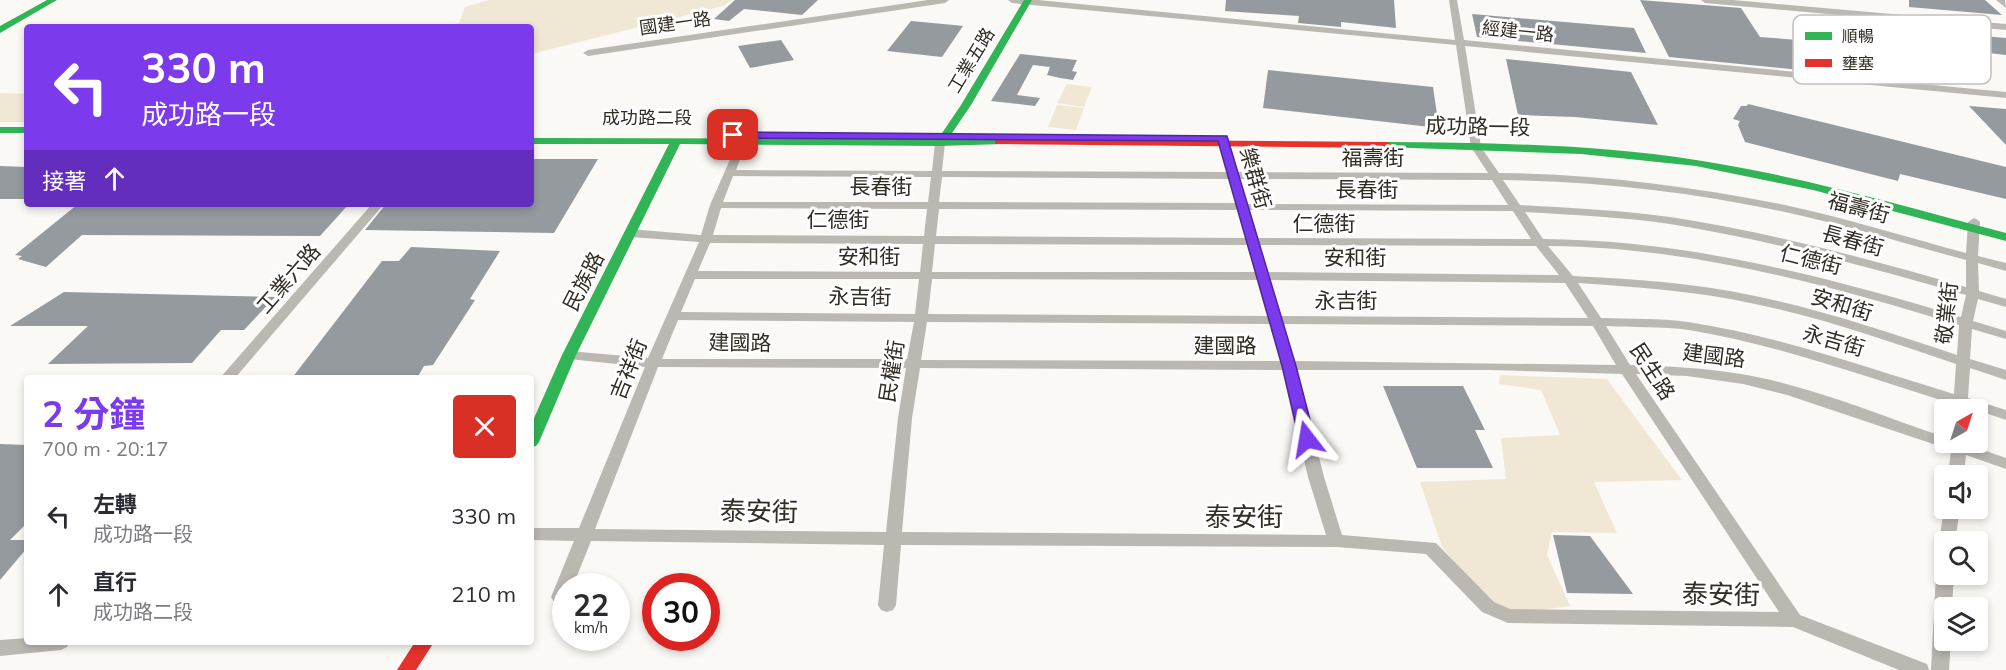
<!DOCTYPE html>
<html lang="zh-TW">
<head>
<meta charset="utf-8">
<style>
  :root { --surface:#fff; --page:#f2f2f3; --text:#2b2b33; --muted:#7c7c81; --accent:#7c3aed }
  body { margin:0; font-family:Mulish,"Noto Sans TC",sans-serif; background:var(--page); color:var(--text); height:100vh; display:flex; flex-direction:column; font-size:22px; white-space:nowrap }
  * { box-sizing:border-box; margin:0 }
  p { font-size:20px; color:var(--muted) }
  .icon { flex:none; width:33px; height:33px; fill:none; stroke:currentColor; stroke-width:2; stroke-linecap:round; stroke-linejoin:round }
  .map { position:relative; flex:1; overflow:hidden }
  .side { position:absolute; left:24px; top:375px; width:510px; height:270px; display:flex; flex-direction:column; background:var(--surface); border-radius:6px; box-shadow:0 3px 9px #0003 }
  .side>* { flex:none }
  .top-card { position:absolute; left:24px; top:24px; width:510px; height:183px; border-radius:6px; box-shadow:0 3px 9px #0003; background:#7c3aed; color:#fff; overflow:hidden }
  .needle { width:39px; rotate:39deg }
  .buttons { position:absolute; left:1934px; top:399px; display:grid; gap:12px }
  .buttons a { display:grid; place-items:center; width:54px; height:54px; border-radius:6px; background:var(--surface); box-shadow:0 3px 9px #0003; font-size:30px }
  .speed { position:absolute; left:552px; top:573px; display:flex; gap:12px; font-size:30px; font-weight:700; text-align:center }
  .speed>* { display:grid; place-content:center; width:78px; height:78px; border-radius:50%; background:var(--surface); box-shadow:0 3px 9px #0003; line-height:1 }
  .speed small { font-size:15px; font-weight:400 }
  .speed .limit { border:9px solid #d22; background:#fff; color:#111 }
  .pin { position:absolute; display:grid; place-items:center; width:51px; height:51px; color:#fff; margin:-26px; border-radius:12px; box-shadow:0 3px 9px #0006 }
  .me { position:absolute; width:66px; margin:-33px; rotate:346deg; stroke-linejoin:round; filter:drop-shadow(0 0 4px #0008) }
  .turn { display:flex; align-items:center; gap:21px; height:126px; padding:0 18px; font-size:27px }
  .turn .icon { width:78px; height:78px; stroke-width:2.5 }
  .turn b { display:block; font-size:42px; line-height:51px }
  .then { display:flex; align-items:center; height:57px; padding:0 18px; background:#0003; gap:12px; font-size:22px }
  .round { display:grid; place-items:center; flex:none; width:63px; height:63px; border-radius:6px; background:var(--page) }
  .head { display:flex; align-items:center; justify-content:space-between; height:102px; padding:0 18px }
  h1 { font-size:36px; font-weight:700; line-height:45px; color:var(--accent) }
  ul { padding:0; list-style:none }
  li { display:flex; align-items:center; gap:18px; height:78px; padding:0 18px }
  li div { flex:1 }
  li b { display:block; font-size:22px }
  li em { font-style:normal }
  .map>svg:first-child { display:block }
  .green { fill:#f1e7d5 }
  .building { fill:#949a9e }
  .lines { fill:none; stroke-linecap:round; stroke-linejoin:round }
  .street { fill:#bbb8b2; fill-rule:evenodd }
  .fast { fill:#30b455; fill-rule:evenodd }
  .jam { fill:#e5322d; fill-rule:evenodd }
  .route { fill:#7c3aed; stroke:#51269a; stroke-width:1.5 }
  .labels { text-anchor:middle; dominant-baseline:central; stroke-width:6; stroke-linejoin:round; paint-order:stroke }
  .far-street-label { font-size:18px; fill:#322d22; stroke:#fff }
  .street-label { font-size:21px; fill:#322d22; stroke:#fff }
  .near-street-label { font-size:26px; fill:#322d22; stroke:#fff }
  .key { fill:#fff; stroke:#c2c0bd; stroke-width:1.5 }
  .key-label { font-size:16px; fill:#322d22 }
</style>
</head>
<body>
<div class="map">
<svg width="2006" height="670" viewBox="0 0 2006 670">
  <rect width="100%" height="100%" fill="#fbf9f6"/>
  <!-- green -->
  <path class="green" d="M489 0H732L723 6 531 54V27H441L459 23 465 7Z
    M1067 84 1092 87 1084 107 1057 103Z
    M0 93 27 94V122H0Z
    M1057 105 1084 108 1076 130 1048 127Z
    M1500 375 1607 379 1682 480 1594 482 1617 533 1552 532 1547 555 1570 606 1510 614 1491 605 1442 547 1420 482 1506 479 1501 438 1560 435 1541 390 1499 384Z"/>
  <!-- building -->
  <path class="building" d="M735 0H818L802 15 744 9 729 21 714 19Z
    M1226 0H1394L1396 28 1341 22V27L1298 23 1299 16 1225 11Z
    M1640 0 1741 8 1760 37 1811 41 1840 74 1669 57Z
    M1909 0H1985L2002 15 1909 7Z
    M1472 14 1634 28 1646 53 1477 37Z
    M911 21 954 25 963 26 942 57 887 51Z
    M1951 33 2006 38V55L1970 51Z
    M781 40 794 60 750 68 738 46Z
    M1020 54 1077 60 1072 71 1077 72 1073 80 1060 78 1047 75 1050 67 1033 65 1017 95 1040 98 1035 106 991 101Z
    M1506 59 1631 72 1658 125 1575 117 1518 115Z
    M1268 70 1433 87 1439 128 1263 108Z
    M1748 104 2006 167V199L1900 174 1898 181 1745 142 1738 125 1740 121 1733 119 1741 106H1747Z
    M1969 106 2006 109V145Z
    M531 159H598L554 233 365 230 386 204H531Z
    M0 166 27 167V199H0Z
    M78 204H349L320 236 82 235 46 267 18 259 22 256 15 255Z
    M411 247 500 251 470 299 475 300 433 365 424 366 417 378H292L382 261H399Z
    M64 292 275 297 244 330H221L192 363 48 364 88 326H10Z
    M1383 386H1463L1485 430H1475L1493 468H1417Z
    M0 444 27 445V523L10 540H27V548L0 580Z
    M1553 535 1590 536 1633 594 1567 593Z"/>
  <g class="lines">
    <!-- street -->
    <path class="street" d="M928 0H949L945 3 588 56 583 53 588 50Z
      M1008 0H1038L1455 40 1449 0H1457L1464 40 2006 92V98L1465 46 1481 147 1499 173C1595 174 1690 186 1785 205 1846 218 1906 237 1966 253L1968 222 1974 218 1978 220 1980 222 1978 256 2006 263V271L1978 263 1979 291 2006 299V307L1978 299 1973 321 2006 331V339L1972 329 1970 359 2006 370V380L1970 368 1968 398 2006 410V420L1977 410H1953V404C1866 377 1779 345 1689 330 1662 326 1633 328 1606 326L1630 365C1668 366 1704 368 1741 374 1808 385 1879 415 1944 437V442H1967L1966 444 2006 458V469L1966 455 1964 476H1948L1951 450 1787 395 1743 384 1687 376 1636 374 1800 615 1927 664 1929 670H1899L1793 627 1508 623 1482 612 1426 554 1336 547 901 545 896 605 893 610 887 612 881 610 878 605 884 545 591 541 573 586H566V602L560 604 554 602 551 597 574 541 531 540V528H579L645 367 569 359 562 355 569 351 648 358 699 242 630 237 624 233 630 229 701 235 710 205 732 155H740L741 157 736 170 932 171 935 143 940 140 945 143 942 171 1227 172 1218 138 1223 135 1228 138 1238 172 1488 173 1471 147 1456 45 1012 3ZM733 176 931 177 928 202H723ZM942 177 1229 179 1236 203 939 202ZM1240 179 1492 180 1508 205 1248 204ZM1503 180C1598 181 1692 192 1785 212 1845 225 1906 244 1966 260V287C1869 259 1770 232 1670 217 1620 210 1570 208 1520 205ZM721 208 927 209 924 236 713 235ZM939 209 1238 210 1246 238 936 236ZM1250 210 1513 211 1531 239 1258 238ZM1525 212C1573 215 1622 217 1670 224 1770 240 1869 267 1966 295L1961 317C1824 276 1687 240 1543 239ZM710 243 923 244 920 272 698 271ZM935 244 1248 245 1256 272H932ZM1260 245 1536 246 1559 275 1268 272ZM1548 246C1690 247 1825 284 1959 325L1957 355C1890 333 1823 310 1755 296 1695 283 1634 279 1573 276ZM695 279H919L915 314 681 312ZM932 279 1258 280 1268 316 928 314ZM1270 280 1565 283 1588 318 1281 316ZM1578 283C1637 287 1697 291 1755 304 1823 318 1890 342 1956 364L1954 394C1867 368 1779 336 1688 322 1660 318 1630 319 1601 318ZM678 320 914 322 907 359H662ZM927 322 1270 324 1281 361 921 360ZM1284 324 1593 326 1616 365 1294 361ZM658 367 906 368 898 418 886 532 595 529ZM920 368 1283 370 1308 477 1326 535 902 532 912 418ZM1297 370H1489L1622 374 1779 612 1510 609 1494 602 1436 543 1342 535 1324 477Z
      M1701 0H1733L2006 24V30L1705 3Z
      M1996 0H2005L2006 8Z
      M372 204H384L235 378H220Z
      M1944 508H1960L1955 542H1944V547L1939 542Z
      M1944 568V574H1954L1952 608H1944V640H1951L1949 670H1931L1936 574 1939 569Z
      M27 638V642H70L67 647 61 650 0 656V640Z"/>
    <!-- fast -->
    <path class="fast" d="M47 0H57L0 33V26Z
      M1024 0H1032L971 105 948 139H999L1003 140V144L940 146 680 144 576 355 539 442 536 446 531 447V425L562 355 669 144H531V138L938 139 961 105Z
      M0 127H27V133H0Z
      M1387 142C1490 143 1594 144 1696 160 1801 176 1903 206 2006 233V241L1813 190 1696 166 1581 154 1383 147V143Z"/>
    <!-- jam -->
    <path class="jam" d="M999 139 1387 142 1392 145 1387 148 995 144V140Z
      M415 642H434L416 670H397Z"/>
  </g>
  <!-- route -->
  <path class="route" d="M733 132 1227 136 1296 366 1315 439 1307 444 1299 439 1282 366 1218 141 729 138V133Z"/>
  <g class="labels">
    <!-- far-street labels -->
    <g class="far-street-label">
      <text transform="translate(675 23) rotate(-8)">國建一路</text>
      <text transform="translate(1518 31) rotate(6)">經建一路</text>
      <text transform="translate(971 60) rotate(-59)">工業五路</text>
      <text x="647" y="117">成功路二段</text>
    </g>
    <!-- street labels -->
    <g class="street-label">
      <text transform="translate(1478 126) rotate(1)">成功路一段</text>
      <text x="1373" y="157">福壽街</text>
      <text transform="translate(1256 178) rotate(74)">樂群街</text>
      <text x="881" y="186">長春街</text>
      <text x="1367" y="189">長春街</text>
      <text transform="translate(1859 207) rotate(15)">福壽街</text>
      <text x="838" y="219">仁德街</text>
      <text x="1324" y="223">仁德街</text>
      <text transform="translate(1853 240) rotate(15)">長春街</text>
      <text x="869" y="256">安和街</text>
      <text x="1355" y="257">安和街</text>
      <text transform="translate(1811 259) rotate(14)">仁德街</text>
      <text transform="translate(288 278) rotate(-49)">工業六路</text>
      <text transform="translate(583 281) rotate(-63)">民族路</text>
      <text transform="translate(860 296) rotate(1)">永吉街</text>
      <text x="1346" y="300">永吉街</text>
      <text transform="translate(1842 304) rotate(17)">安和街</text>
      <text transform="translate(1946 313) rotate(-84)">敬業街</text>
      <text transform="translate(1834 340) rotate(16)">永吉街</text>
      <text transform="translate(740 342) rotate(1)">建國路</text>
      <text x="1225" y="345">建國路</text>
      <text transform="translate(1714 355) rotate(7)">建國路</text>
      <text transform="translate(628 369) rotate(-68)">吉祥街</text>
      <text transform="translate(891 371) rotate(-81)">民權街</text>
      <text transform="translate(1653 371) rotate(57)">民生路</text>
    </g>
    <!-- near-street labels -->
    <g class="near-street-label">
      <text transform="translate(759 511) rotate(1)">泰安街</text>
      <text x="1244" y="516">泰安街</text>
      <text transform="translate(1721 594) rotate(1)">泰安街</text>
    </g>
  </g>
  <!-- legend -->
  <rect x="1793" y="15" width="198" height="69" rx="9" class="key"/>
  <rect x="1805" y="32" width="27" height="8" fill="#30b455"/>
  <rect x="1805" y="59" width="27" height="8" fill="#e5322d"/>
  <g class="key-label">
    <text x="1842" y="42">順暢</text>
    <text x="1842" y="69">壅塞</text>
  </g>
</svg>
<div class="buttons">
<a><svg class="needle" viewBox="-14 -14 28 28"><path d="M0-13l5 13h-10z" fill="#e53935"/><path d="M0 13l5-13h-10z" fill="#7c7c81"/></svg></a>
<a><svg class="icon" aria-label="sound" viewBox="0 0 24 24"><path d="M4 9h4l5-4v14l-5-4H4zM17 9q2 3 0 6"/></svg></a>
<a><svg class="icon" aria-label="search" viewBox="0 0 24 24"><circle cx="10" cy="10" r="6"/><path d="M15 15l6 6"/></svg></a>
<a><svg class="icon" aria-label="layers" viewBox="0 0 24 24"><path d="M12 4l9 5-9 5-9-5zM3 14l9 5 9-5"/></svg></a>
</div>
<div class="speed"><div>22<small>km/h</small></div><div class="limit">30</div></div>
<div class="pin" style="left:733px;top:135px;background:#d93025"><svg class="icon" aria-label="arrive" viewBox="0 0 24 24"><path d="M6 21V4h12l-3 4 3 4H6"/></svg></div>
<svg class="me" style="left:1307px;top:439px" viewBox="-20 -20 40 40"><path d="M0-17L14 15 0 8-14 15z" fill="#7c3aed" stroke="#fff" stroke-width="4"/></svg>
<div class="top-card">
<div class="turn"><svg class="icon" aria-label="left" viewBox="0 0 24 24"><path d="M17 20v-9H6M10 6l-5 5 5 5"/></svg><div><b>330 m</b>成功路一段</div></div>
<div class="then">接著<svg class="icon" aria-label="ahead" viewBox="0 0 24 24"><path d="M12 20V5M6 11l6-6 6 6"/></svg></div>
</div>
<section class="side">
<div class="head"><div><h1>2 分鐘</h1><p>700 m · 20:17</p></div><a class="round" style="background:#d93025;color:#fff"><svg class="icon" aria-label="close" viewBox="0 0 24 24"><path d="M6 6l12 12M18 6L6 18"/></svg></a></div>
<ul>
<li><svg class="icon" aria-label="left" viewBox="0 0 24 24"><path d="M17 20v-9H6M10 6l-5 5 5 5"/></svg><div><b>左轉</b><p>成功路一段</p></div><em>330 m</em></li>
<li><svg class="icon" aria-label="ahead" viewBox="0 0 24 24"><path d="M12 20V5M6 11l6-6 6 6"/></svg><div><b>直行</b><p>成功路二段</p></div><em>210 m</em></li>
</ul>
</section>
</div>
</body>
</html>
